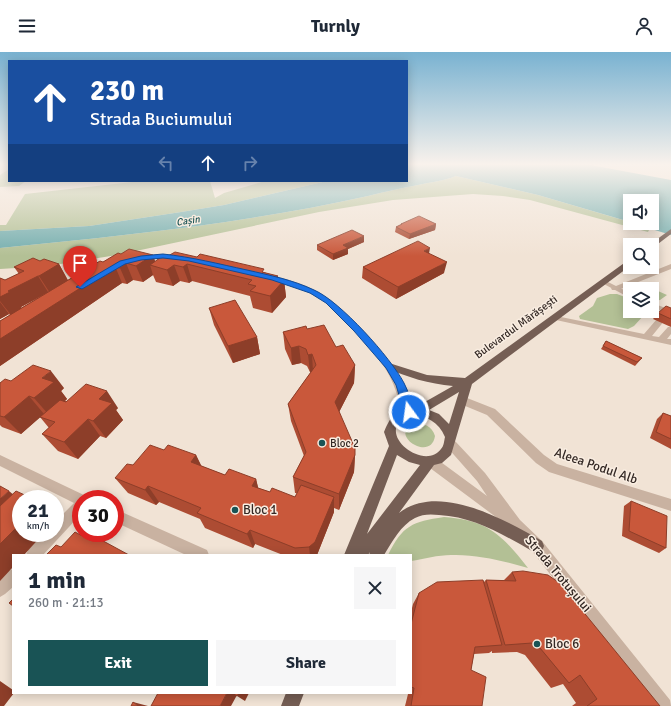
<!DOCTYPE html>
<html lang="en">
<head>
<meta charset="utf-8">
<style>
  :root { --surface:#fff; --page:#f6f6f7; --text:#1f2937; --muted:#747a83; --accent:#195355 }
  body { margin:0; font-family:Signika,sans-serif; background:var(--page); color:var(--text); height:100vh; display:flex; flex-direction:column; font-size:15px; white-space:nowrap }
  * { box-sizing:border-box; margin:0 }
  p { font-size:13px; color:var(--muted) }
  .icon { flex:none; width:22px; height:22px; fill:none; stroke:currentColor; stroke-width:2; stroke-linecap:round; stroke-linejoin:round }
  .map { position:relative; flex:1; overflow:hidden }
  .side { position:absolute; left:12px; top:502px; width:400px; height:140px; display:flex; flex-direction:column; background:var(--surface); border-radius:0px; box-shadow:0 2px 10px #0003 }
  .side>* { flex:none }
  .hud { position:absolute; left:8px; top:8px; width:400px; height:122px; border-radius:0px; box-shadow:0 2px 10px #0003; background:#1a4fa0; color:#fff; overflow:hidden }
  .tools { position:absolute; left:623px; top:142px; display:grid; gap:8px }
  .tools a { display:grid; place-items:center; width:36px; height:36px; border-radius:0px; background:var(--surface); box-shadow:0 2px 10px #0003; font-size:20px }
  .speed { position:absolute; left:12px; top:438px; display:flex; gap:8px; font-size:20px; font-weight:700; text-align:center }
  .speed>* { display:grid; place-content:center; width:52px; height:52px; border-radius:50%; background:var(--surface); box-shadow:0 2px 10px #0003; line-height:1 }
  .speed small { font-size:10px; font-weight:400 }
  .speed .limit { border:6px solid #d22; background:#fff; color:#111 }
  .pin { position:absolute; display:grid; place-items:center; width:34px; height:34px; color:#fff; margin:-41px -17px; border-radius:50% 50% 50% 0; rotate:-45deg; box-shadow:0 0 4px #0007 }
  .pin .icon { rotate:45deg }
  .me { position:absolute; width:44px; margin:-22px; rotate:346deg; stroke-linejoin:round; filter:drop-shadow(0 0 3px #0008) }
  .turn { display:flex; align-items:center; gap:14px; height:84px; padding:0 16px; font-size:18px }
  .turn .icon { width:52px; height:52px; stroke-width:2.5 }
  .turn b { display:block; font-size:28px; line-height:34px }
  .lanes { display:flex; align-items:center; height:38px; padding:0 16px; background:#0003; justify-content:center; gap:20px; direction:ltr }
  .lanes .off { opacity:.35 }
  .round { display:grid; place-items:center; flex:none; width:42px; height:42px; border-radius:0px; background:var(--page) }
  .overview { display:flex; align-items:center; justify-content:space-between; height:68px; padding:0 16px }
  h1 { font-size:24px; font-weight:700; line-height:30px }
  .primary-button { display:flex; gap:8px; margin-top:auto; padding:8px 16px }
  .primary-button a { flex:1; height:46px; border-radius:0px; background:var(--accent); color:#fff; font-size:16px; font-weight:700; line-height:46px; text-align:center }
  .primary-button a+a { background:var(--page); color:var(--text) }
  header { display:flex; justify-content:space-between; align-items:center; height:52px; padding:0 16px; background:var(--surface); font-size:18px; font-weight:700 }
  .map>svg:first-child { display:block }
  .green { fill:#b3c095 }
  .water { fill:#74aeae }
  .lines { fill:none; stroke-linecap:round; stroke-linejoin:round }
  .lane { fill:#c9b2a1; fill-rule:evenodd }
  .street { fill:#c9b2a1; fill-rule:evenodd }
  .primary { fill:#755e54; fill-rule:evenodd }
  .wall { fill:#ad4c33; fill-rule:evenodd }
  .shaded-wall { fill:#8d3e29 }
  .building { fill:#c9583b; stroke:#8d3e29 }
  .route { fill:#1a73e8; stroke:#114b97 }
  .poi-dot { fill:#195355; stroke:#f9ede1; stroke-width:1.5 }
  .labels { text-anchor:middle; dominant-baseline:central; stroke-width:3; stroke-linejoin:round; paint-order:stroke }
  .far-water-label { font-size:10px; font-style:italic; fill:#195355; stroke:#f9ede1 }
  .street-label { font-size:11px; fill:#332824; stroke:#f9ede1 }
  .poi-label { font-size:11px; fill:#332824; stroke:#f9ede1; text-anchor:start }
  .near-street-label { font-size:13px; fill:#332824; stroke:#f9ede1 }
  .near-poi-label { font-size:13px; fill:#332824; stroke:#f9ede1; text-anchor:start }
</style>
</head>
<body>
<header><svg class="icon" aria-label="menu" viewBox="0 0 24 24"><path d="M4 6h16M4 12h16M4 18h16"/></svg>Turnly<svg class="icon" aria-label="person" viewBox="0 0 24 24"><circle cx="12" cy="8" r="4"/><path d="M4 21q1-7 8-7t8 7"/></svg></header>
<div class="map">
<svg width="671" height="654" viewBox="0 0 671 654">
  <rect width="100%" height="100%" fill="#f1e3d5"/>
  <!-- green -->
  <path class="green" d="M9 117V129H26L19 134 0 135V123Z
    M456 124 538 143 650 176 648 180 530 148 503 144 473 142 393 148 319 160 117 203 48 214 0 217V196C123 184 247 171 368 144 384 140 401 136 418 133 431 130 444 129 456 124Z
    M141 129H210L215 146 224 141 265 129H327L224 153 181 160 89 174 0 179V173H6L25 142Z
    M640 231 667 243 660 248 652 249V237H630V241L625 238Z
    M610 242H617L630 247V259H644V263L634 274 628 277 580 267 579 264 593 254 597 246Z
    M414 371C424 371 432 374 435 384 431 411 387 382 414 371Z
    M444 465C488 468 502 483 528 516 503 509 477 502 451 503 438 503 424 507 411 509V503H388C403 473 412 470 444 465Z"/>
  <!-- water -->
  <path class="water" d="M407 112H585L671 128V183L632 171H652V149H630V170L538 143 456 124C444 129 431 130 418 133 401 136 384 140 368 144 247 171 123 184 0 196V179L89 174 181 160 224 153 327 129H407Z"/>
  <g class="lines">
    <!-- lane -->
    <path class="lane" d="M0 112H3L0 114Z
      M604 228 630 241V246L602 231 601 230Z
      M652 251 671 258V263H669L652 284 659 285 668 275H671V282L667 287H671V293L556 268 552 266 556 264 644 282 663 260 652 256Z"/>
    <!-- street -->
    <path class="street" d="M159 202 175 203 178 205C175 207 139 208 136 206L139 204Z
      M671 212V217L618 238H612L611 236Z
      M268 224C276 223 285 227 292 229 320 237 335 250 355 270 382 296 403 324 414 360L413 363 409 364 405 363C399 351 396 336 389 323 378 302 340 259 320 247 304 237 286 232 268 228Z
      M462 344 495 357 544 403 557 412 671 447V459L549 420 536 411 487 363 458 351 457 348 458 345Z
      M451 387 455 389 485 421 520 468 542 489 670 648 671 654H653L532 499 508 474 426 413 424 409 426 405 430 404 434 405 487 444 477 429 447 395 445 392 447 389Z
      M0 403 86 444 87 447H81V462L43 503H26L28 498 44 481H55V470L74 451 0 414Z
      M115 457 207 498 209 503H186L115 470Z
      M13 517V535L5 542 0 545V526L8 519Z"/>
    <!-- primary -->
    <path class="primary" d="M671 177V182L654 195 652 196V193H649Z
      M627 209H630V214L472 332 451 403 442 411 434 413 399 461C439 430 505 468 542 489L544 494 542 499 537 501 532 499C502 482 474 465 439 463 431 462 422 462 415 466 401 473 392 490 384 503H369L370 500 368 503H344L389 394 384 380C391 363 397 355 416 355L453 334C429 332 407 325 386 316L384 314 386 312 389 311 427 323 465 326ZM459 340 449 372 439 362 429 358ZM410 363C426 363 439 370 445 385 444 389 444 394 441 397 423 421 371 378 410 363ZM397 403 409 410 420 413 367 482Z
      M286 641H304L299 654H281Z"/>
  </g>
  <!-- wall -->
  <path class="wall" d="M401 172H436L435 178 409 187 395 180 396 175 401 173Z
    M364 190 348 197V202L333 208 317 198V193Z
    M429 201 444 221 396 247 362 226 363 215Z
    M121 202 153 203 155 210 164 203 264 220 279 227 284 228 286 245 272 261 253 256 250 244 192 229 189 231 180 229 173 234 156 230 153 223 143 230 133 228 127 232 122 231 0 314V269L10 263 9 262 0 267V226L5 228 19 222 14 215 40 209 59 212 68 228 103 210ZM44 243 21 256V255Z
    M209 256 257 285 260 302 233 311 214 273Z
    M671 256V275L653 267 658 261Z
    M307 277 336 295 355 313 354 331 339 360 355 403 354 420 339 458 334 456V460L317 503H283L255 492 253 496 205 476 200 467 159 450 156 453 128 441 115 426 133 413 164 398 196 403 201 414 225 423 256 427 258 436 270 440 295 445 297 441H295L293 425 304 404 291 369 288 352 311 320H310L307 314 301 311 292 313 285 297 283 280Z
    M606 289 642 306 635 314 601 297Z
    M11 329 64 336 61 339 67 347 65 349 118 356 116 358 123 368 106 386 100 384 78 407 58 399 42 382 49 376 40 365 21 382 2 375 0 373V331Z
    M663 361 671 364V397L650 386 657 367Z
    M631 449 666 496 659 501 622 484 624 454Z
    M512 520 660 654H572L576 651 563 632 551 636 525 603 517 600 492 601V599L489 601 474 602 471 618 482 654H405L408 642 407 641H411V560L413 552 419 541 484 530 486 528H504Z"/>
  <!-- shaded-wall -->
  <path class="shaded-wall" d="M436 172 435 178 409 187 410 182Z
    M364 184V190L348 197V202L333 208V202L343 193Z
    M430 196 428 207 424 199Z
    M153 203 157 215 150 213 153 223 143 230 136 214Z
    M447 210 444 221 396 247 398 235Z
    M126 211 133 228 127 232 120 216Z
    M59 212 68 229 50 241 39 224Z
    M187 212 192 229 189 231 183 215Z
    M174 213 180 229 173 234 167 218Z
    M115 214 122 231 0 314V287Z
    M38 224 48 240 21 255 22 257 11 263 0 249V245L8 239Z
    M278 224 279 234 284 228 286 245 272 261 270 244 275 226Z
    M0 250 9 262 0 267Z
    M257 285 260 302 233 311 228 294Z
    M299 294 301 311 292 313 291 296Z
    M312 302 313 320H310L308 303Z
    M355 313 354 331 335 368V350Z
    M51 319 64 336 61 339 67 347 49 363 34 346 42 326Z
    M107 339 118 356 116 358 123 368 106 386 93 369 99 347Z
    M29 344 44 362 21 382 4 365Z
    M88 367 100 384 78 407 64 390Z
    M196 403 204 419 191 410Z
    M355 403 354 420 339 458V442Z
    M256 427 260 443 252 434Z
    M148 434 159 450 156 453 145 438Z
    M9 439 21 449 0 481V447Z
    M334 445V460L317 503H310L309 495Z
    M21 471V481H44L24 503H13V515L0 529V492Z
    M250 478 255 492 253 496 247 482Z
    M0 629 13 638V641H14L4 654H0Z
    M227 641H233L237 643 231 654H220Z
    M239 641H249L245 649 237 644Z
    M133 650 148 654H138Z"/>
  <!-- building -->
  <path class="building" d="M419 164 436 172 410 182 396 175 402 172H401Z
    M352 178 364 184 343 193 348 196 333 202 317 193Z
    M418 189 430 196 424 199 447 210 398 235 363 215Z
    M129 197 153 203 136 214 126 211 120 216 115 214 0 287V269L100 209 103 210 118 201 121 202Z
    M175 200 197 205 200 202 264 217 262 220 278 224 275 226 284 228 270 244 250 239 256 234 248 232 252 228 187 212 183 215 174 213 167 218 150 213 164 203 168 204Z
    M33 206 40 209 44 207 59 212 39 224H38L8 239 10 240 0 245V226L5 228 24 219 14 215Z
    M235 248 257 285 228 294 209 256Z
    M666 254 671 256V267L658 261Z
    M324 273 336 295 343 293 355 313 335 350 355 396V403L339 442 293 425 306 400 288 352 316 313 312 302 308 303 306 297 299 294 291 296 283 280 306 274 307 277Z
    M606 289 642 306 637 310 603 294Z
    M33 313 51 319 42 326 54 330 34 346 29 344 4 365 0 364V331L5 327 11 329Z
    M86 332 107 339 99 347 112 351 93 369 88 367 64 390 42 382 55 370 40 365 60 348 66 350Z
    M663 361 671 364V387L656 380Z
    M150 393 164 398 168 393 196 403 191 410 225 423 229 417 256 427 252 434 270 440 272 436 295 445 301 433 334 445 315 490 309 495 295 496 250 478 247 482 197 461 201 456 148 434 145 438 115 426 127 412 133 413Z
    M0 434 9 439 0 447Z
    M16 439 29 445 27 447H21V471L0 492V454Z
    M631 449 667 464 666 496 629 479Z
    M75 480 90 488 94 484 129 503H46L56 493 61 495Z
    M523 519 548 523 558 530 568 541 660 654H587L597 647 580 623 569 631 540 596 532 591 505 593 486 528 516 529 512 520Z
    M483 528 502 593 475 595 471 618 486 625 482 654H411L414 636 411 635V572L419 541 437 530Z
    M13 547V554L9 551Z
    M158 641H227L220 654H151Z
    M232 641H239L237 644Z
    M133 650 138 654H131Z"/>
  <!-- sky -->
  <linearGradient id="sky" x2="0" y2="1"><stop stop-color="#79b2d1"/><stop offset="0.55" stop-color="#f9f2ec"/><stop offset="1" stop-color="#f9f2ec" stop-opacity="0"/></linearGradient>
  <rect width="671" height="204" fill="url(#sky)"/>
  <!-- route -->
  <path class="route" d="M163 202C192 205 219 212 247 218 269 223 293 228 314 238 340 249 391 306 404 331 409 340 411 351 414 360L412 363H405L396 333 386 316 354 279 326 251 310 241 272 228 189 209 163 206 141 208 125 212 82 237 76 235 120 209 141 204Z"/>
  <!-- markers -->
  <g class="poi-dot">
    <circle cx="322" cy="391" r="4"/>
    <circle cx="235" cy="458" r="4"/>
    <circle cx="537" cy="592" r="4"/>
  </g>
  <g class="labels">
    <!-- far-water labels -->
    <g class="far-water-label">
      <text transform="translate(188 169) rotate(-9)">Cașin</text>
    </g>
    <!-- street labels -->
    <g class="street-label">
      <text transform="translate(516 275) rotate(-36)">Bulevardul Mărășești</text>
    </g>
    <!-- poi labels -->
    <g class="poi-label">
      <text x="330" y="391">Bloc 2</text>
    </g>
    <!-- near-street labels -->
    <g class="near-street-label">
      <text transform="translate(596 414) rotate(19)">Aleea Podul Alb</text>
      <text transform="translate(558 522) rotate(50)">Strada Trotușului</text>
    </g>
    <!-- near-poi labels -->
    <g class="near-poi-label">
      <text x="243" y="458">Bloc 1</text>
      <text x="545" y="592">Bloc 6</text>
    </g>
  </g>
</svg>
<div class="tools">
<a><svg class="icon" aria-label="sound" viewBox="0 0 24 24"><path d="M4 9h4l5-4v14l-5-4H4zM17 9q2 3 0 6"/></svg></a>
<a><svg class="icon" aria-label="search" viewBox="0 0 24 24"><circle cx="10" cy="10" r="6"/><path d="M15 15l6 6"/></svg></a>
<a><svg class="icon" aria-label="layers" viewBox="0 0 24 24"><path d="M12 4l9 5-9 5-9-5zM3 14l9 5 9-5"/></svg></a>
</div>
<div class="speed"><div>21<small>km/h</small></div><div class="limit">30</div></div>
<div class="pin" style="left:80px;top:235px;background:#d93025"><svg class="icon" aria-label="arrive" viewBox="0 0 24 24"><path d="M6 21V4h12l-3 4 3 4H6"/></svg></div>
<svg class="me" style="left:409px;top:360px" viewBox="-20 -20 40 40"><circle r="17" fill="#1a73e8" stroke="#fff" stroke-width="3"/><path d="M0-11L8 9 0 5-8 9z" fill="#fff"/></svg>
<div class="hud">
<div class="turn"><svg class="icon" aria-label="ahead" viewBox="0 0 24 24"><path d="M12 20V5M6 11l6-6 6 6"/></svg><div><b>230 m</b>Strada Buciumului</div></div>
<div class="lanes"><svg class="icon off" aria-label="left" viewBox="0 0 24 24"><path d="M17 20v-9H6M10 6l-5 5 5 5"/></svg><svg class="icon" aria-label="ahead" viewBox="0 0 24 24"><path d="M12 20V5M6 11l6-6 6 6"/></svg><svg class="icon off" aria-label="right" viewBox="0 0 24 24"><path d="M7 20v-9h11M14 6l5 5-5 5"/></svg></div>
</div>
<section class="side">
<div class="overview"><div><h1>1 min</h1><p>260 m · 21:13</p></div><a class="round"><svg class="icon" aria-label="close" viewBox="0 0 24 24"><path d="M6 6l12 12M18 6L6 18"/></svg></a></div>
<div class="primary-button"><a>Exit</a><a>Share</a></div>
</section>
</div>
</body>
</html>
